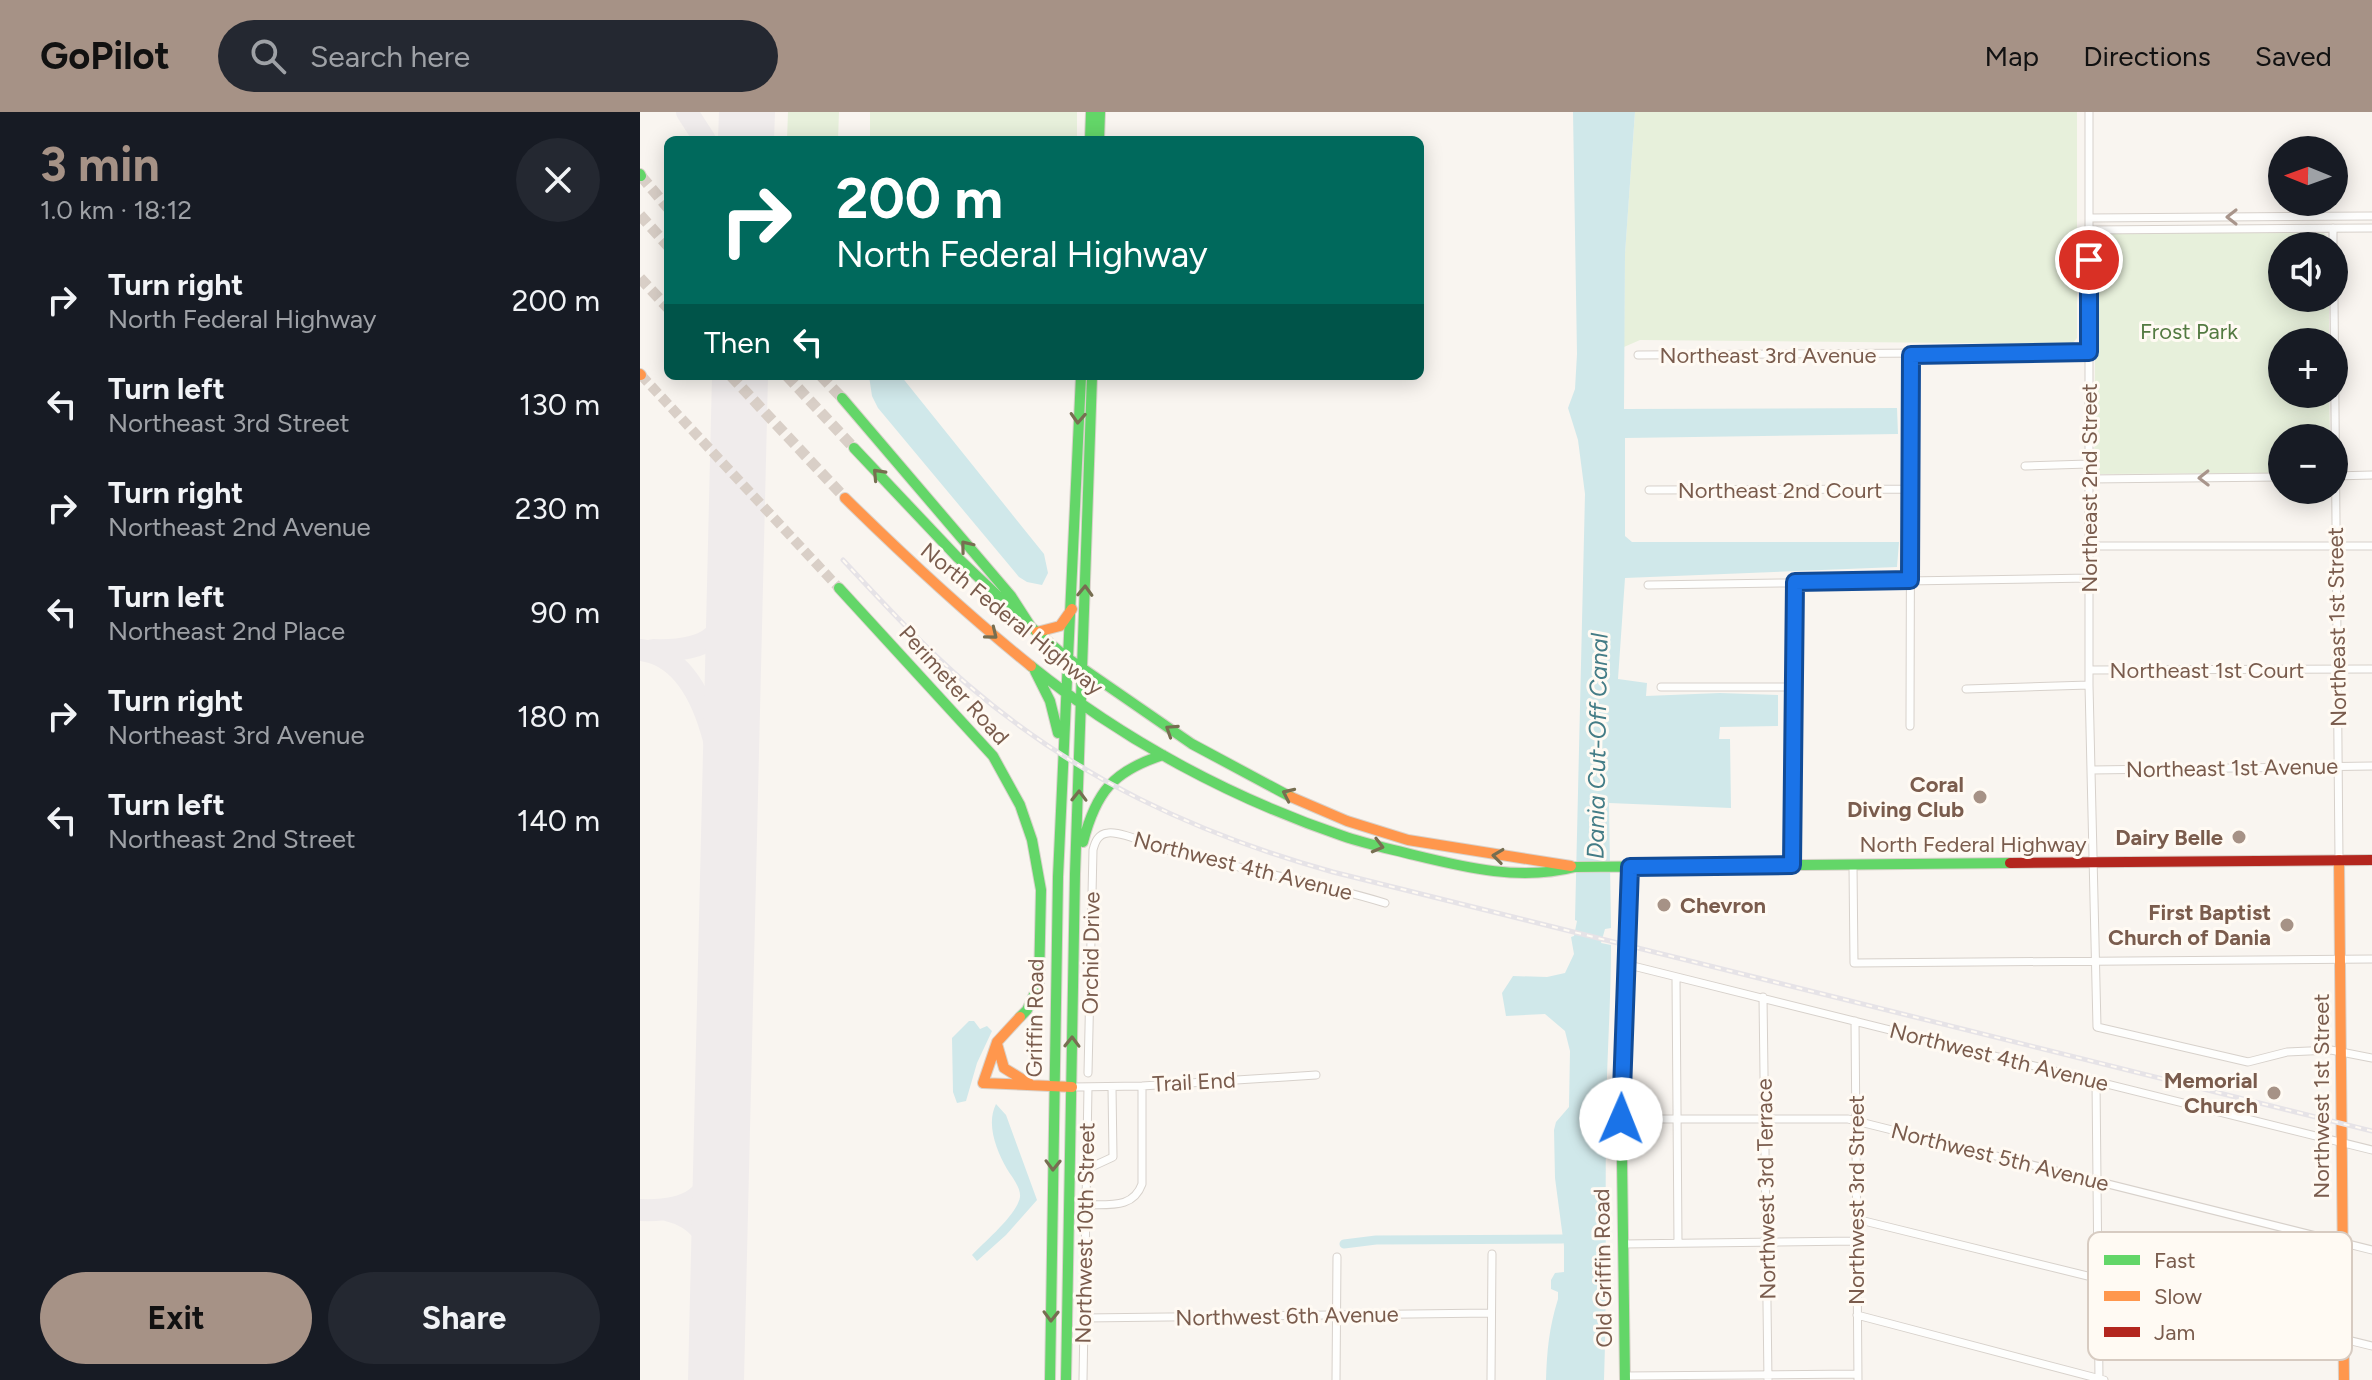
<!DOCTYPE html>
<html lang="en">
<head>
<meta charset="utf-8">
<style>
  :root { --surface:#171b24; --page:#242831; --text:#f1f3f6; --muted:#9ea1a6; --accent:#a69286 }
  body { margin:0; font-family:Figtree,sans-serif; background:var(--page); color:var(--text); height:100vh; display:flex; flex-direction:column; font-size:30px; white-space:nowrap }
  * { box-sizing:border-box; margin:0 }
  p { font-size:26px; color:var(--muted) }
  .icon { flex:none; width:44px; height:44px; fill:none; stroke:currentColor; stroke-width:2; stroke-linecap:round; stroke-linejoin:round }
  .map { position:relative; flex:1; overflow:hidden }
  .side { display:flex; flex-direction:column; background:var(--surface); width:640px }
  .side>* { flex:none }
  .hud { position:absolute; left:24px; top:24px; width:760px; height:244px; border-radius:12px; box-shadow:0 4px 20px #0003; background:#00695c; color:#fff; overflow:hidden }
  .needle { width:52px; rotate:271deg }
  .fabs { position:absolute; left:1628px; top:24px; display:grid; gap:16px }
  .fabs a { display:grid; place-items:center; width:80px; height:80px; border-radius:50%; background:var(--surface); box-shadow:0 4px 20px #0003; font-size:40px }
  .pin { position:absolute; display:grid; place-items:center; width:68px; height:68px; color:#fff; margin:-34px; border:4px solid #fff; border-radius:50%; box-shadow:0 2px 8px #0007 }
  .me { position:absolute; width:88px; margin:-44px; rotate:1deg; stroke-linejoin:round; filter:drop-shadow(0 0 6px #0008) }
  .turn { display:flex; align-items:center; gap:28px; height:168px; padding:0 40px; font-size:36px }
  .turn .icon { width:104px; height:104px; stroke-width:2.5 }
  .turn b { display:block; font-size:56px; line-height:68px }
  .then { display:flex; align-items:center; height:76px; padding:0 40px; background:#0003; gap:16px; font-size:30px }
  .round { display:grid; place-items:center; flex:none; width:84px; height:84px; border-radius:42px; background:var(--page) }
  .overview { display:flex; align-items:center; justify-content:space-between; height:136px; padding:0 40px }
  h1 { font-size:48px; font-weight:700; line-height:60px; color:var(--accent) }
  .button { display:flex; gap:16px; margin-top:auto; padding:16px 40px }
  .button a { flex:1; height:92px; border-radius:48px; background:var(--accent); color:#111; font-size:32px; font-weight:700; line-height:92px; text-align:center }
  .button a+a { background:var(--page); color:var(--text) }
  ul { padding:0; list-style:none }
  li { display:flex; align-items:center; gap:24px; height:104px; padding:0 40px }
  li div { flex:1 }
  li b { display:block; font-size:30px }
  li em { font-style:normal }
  header { display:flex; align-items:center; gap:48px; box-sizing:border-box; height:112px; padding:0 40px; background:var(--accent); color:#111 }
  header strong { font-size:38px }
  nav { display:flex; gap:44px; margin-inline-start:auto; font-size:28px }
  .search { width:560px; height:72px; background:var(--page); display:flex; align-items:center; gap:20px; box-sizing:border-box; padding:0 28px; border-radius:44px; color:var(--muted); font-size:30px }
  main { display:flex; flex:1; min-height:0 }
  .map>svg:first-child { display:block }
  .green { fill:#e7f0db }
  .water { fill:#d0e8ea }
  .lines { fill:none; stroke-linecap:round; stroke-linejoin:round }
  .canal { stroke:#d0e8ea; stroke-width:9 }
  .taxiway { stroke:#f0ecec; stroke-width:22 }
  .runway { stroke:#f0ecec; stroke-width:56 }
  .secondary-tunnel { stroke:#d9cfc7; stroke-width:10; stroke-dasharray:10 5; stroke-linecap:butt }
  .primary-tunnel { stroke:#d9cfc7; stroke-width:11; stroke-dasharray:11 5.5; stroke-linecap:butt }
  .street-casing { stroke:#d7d1cb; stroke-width:9 }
  .fast-casing { stroke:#d9d2cb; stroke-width:12 }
  .slow-casing { stroke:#d9d2cb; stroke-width:12 }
  .jam-casing { stroke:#d9d2cb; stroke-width:12 }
  .street { stroke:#fefefd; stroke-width:7 }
  .fast { stroke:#63d668; stroke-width:10 }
  .slow { stroke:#ff974d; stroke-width:10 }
  .jam { stroke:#b3261e; stroke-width:10 }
  .rail-casing { stroke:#e6e3e7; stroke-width:5 }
  .rail { stroke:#fffaf3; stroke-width:2; stroke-dasharray:6; stroke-linecap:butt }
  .oneway { stroke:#a8958b }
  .oneway2 { stroke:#776e51 }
  .route-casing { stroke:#114b97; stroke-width:20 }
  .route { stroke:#1a73e8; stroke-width:14 }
  .poi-dot { fill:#a69286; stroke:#fffaf3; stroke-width:3 }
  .labels { text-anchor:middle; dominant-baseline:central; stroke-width:6; stroke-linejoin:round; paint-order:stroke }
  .park-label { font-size:22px; fill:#537a41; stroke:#fffaf3 }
  .street-label { font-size:22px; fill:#7a5c4d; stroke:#fffaf3 }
  .poi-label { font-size:22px; font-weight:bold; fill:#7a5c4d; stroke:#fffaf3; text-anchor:end }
  .water-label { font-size:24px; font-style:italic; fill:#437c86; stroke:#fffaf3 }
  .key { fill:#fffaf3; stroke:#d7cbc1; stroke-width:2 }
  .key-label { font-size:22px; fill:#7a5c4d }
</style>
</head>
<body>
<header>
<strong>GoPilot</strong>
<div class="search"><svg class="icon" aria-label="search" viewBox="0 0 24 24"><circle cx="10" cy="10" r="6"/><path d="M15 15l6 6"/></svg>Search here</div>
<nav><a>Map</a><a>Directions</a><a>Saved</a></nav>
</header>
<main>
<section class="side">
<div class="overview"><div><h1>3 min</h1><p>1.0 km · 18:12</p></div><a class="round"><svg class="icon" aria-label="close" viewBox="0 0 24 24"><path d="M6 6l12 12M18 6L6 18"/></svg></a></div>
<ul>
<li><svg class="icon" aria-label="right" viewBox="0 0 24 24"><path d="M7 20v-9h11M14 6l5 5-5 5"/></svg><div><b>Turn right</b><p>North Federal Highway</p></div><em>200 m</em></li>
<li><svg class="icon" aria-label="left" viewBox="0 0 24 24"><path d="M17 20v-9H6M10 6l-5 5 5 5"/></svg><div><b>Turn left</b><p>Northeast 3rd Street</p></div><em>130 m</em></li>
<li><svg class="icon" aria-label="right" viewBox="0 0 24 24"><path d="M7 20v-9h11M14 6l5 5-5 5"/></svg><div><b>Turn right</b><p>Northeast 2nd Avenue</p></div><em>230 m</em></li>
<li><svg class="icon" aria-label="left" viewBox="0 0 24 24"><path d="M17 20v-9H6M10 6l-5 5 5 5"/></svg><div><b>Turn left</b><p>Northeast 2nd Place</p></div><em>90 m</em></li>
<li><svg class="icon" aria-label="right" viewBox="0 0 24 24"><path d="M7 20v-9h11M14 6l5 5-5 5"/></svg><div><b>Turn right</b><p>Northeast 3rd Avenue</p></div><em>180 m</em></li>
<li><svg class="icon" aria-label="left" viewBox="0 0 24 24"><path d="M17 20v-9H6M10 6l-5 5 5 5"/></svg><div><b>Turn left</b><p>Northeast 2nd Street</p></div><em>140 m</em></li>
</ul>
<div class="button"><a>Exit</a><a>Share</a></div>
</section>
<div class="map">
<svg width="1732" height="1268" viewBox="0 0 1732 1268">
  <rect width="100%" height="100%" fill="#f9f5f0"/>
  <!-- green -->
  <path class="green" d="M148 0H199L198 28H147Z
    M230 0H437V28H230Z
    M995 0H1437V226L1432 232 1000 228 984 235 985 141Z
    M1466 120H1683L1687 124 1689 134H1642V186H1689V230H1642V282H1689L1690 326H1642V361L1457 362 1454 356 1456 125Z"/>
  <!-- water -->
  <path class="water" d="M933 0H995L985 142 984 297 1257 296 1258 322 985 326V424L992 430H1259L1257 455 985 466 978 567 1007 571 1006 584 1080 581 1138 583V614L1080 615 1079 627H1090L1091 696 969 691 971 816 965 817 961 831 971 833C971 894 966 956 966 1017 965 1101 967 1184 964 1268H906C907 1238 909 1216 918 1187V1180L911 1177V1168L915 1161 924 1160V1134L915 1066 914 1018 916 1010 929 995 930 939 925 919 905 902 866 904 862 881 873 864 907 865 925 861 934 842 931 825 934 824 937 809 935 808 945 382 938 328 928 296 935 277 937 242Z
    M229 264H261L404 442 408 461 402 473 387 470 379 465 238 296 232 284Z
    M329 909H334L340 917 347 914 352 919 337 951 326 989 317 991 313 980 312 926Z
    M356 992 366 1003 397 1088 366 1123 337 1149 332 1143C344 1130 377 1103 380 1085 381 1076 372 1065 367 1057 356 1038 346 1012 356 992Z"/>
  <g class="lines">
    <!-- canal -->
    <path class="canal" d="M704 1132 736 1128 922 1127"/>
    <!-- taxiway -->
    <path class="taxiway" d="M47 0 65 28
      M0 538C74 546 85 675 89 732
      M13 538C72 540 87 523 96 466
      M0 1098C50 1100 70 1086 82 1037
      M27 1098C60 1106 72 1127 79 1159"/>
    <!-- runway -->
    <path class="runway" d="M106 28 107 0
      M76 1268 100 264"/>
    <!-- secondary-tunnel -->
    <path class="secondary-tunnel" d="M1 263 199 476"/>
    <!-- primary-tunnel -->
    <path class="primary-tunnel" d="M1 64 28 96
      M0 103 28 134
      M0 166 28 196
      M91 264 205 386
      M147 264 214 336
      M181 264 202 286"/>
    <defs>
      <path id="street" d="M1449 0V573L1457 915 1608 950 1647 940 1691 938 1732 946
        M1449 106 1732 104
        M1693 116V134
        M1449 118 1732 116
        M1694 186 1699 748
        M998 243 1449 240
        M1385 354 1448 352
        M1694 364 1732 363
        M1449 367 1642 365
        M1009 378 1271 377
        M1449 434H1732
        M1008 473 1450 466
        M1450 558 1732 557
        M1021 575H1154
        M1326 577 1449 573
        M1270 614 1271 243
        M1452 658 1732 654
        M1152 753 1155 470
        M1213 753 1214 851 1732 847
        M985 852 1732 1038
        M1036 866 1038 1130
        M1123 885 1128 1268
        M1215 909 1218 1268
        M448 961 453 738C455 730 458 722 468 721 482 719 512 734 527 738 600 757 673 769 745 791
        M1456 969 1459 1268
        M432 975 502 974 676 963
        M981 1007H1208L1732 1138
        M447 1057 473 1045 472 975
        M446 1093C469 1092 493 1097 502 1072V974
        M1216 1107 1732 1234
        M983 1132 1216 1129
        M1217 1203 1464 1268
        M444 1206 851 1201
        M985 1264 1218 1262
        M443 1268 448 975
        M696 1268 697 1145
        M851 1268 852 1142"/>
      <path id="fast" d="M450 28 451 0
        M459 28 460 0
        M0 62 1 64
        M202 286 371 484 391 515 426 545 552 632 651 685
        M214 336 318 446 380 505
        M199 476 353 644 380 693 392 728 401 778 399 872 387 898 380 905
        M428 546 441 264
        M391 554C483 628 591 686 703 724 726 732 751 737 774 743 827 756 881 769 935 755L1370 751
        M442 557 452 264
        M395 559 410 589 418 621
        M443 730C456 680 473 659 523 643
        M410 1268 418 765 428 546
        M426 1268 435 762 442 557
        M985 1268 981 974 990 755"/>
      <path id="slow" d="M0 262 1 263
        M205 386C265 445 325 501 391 554
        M397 520 420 514 432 497
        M651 685 707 709 768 728 931 754
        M1699 748 1704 1268
        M380 905 357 930 343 971 432 975
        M357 932 364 956 390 972"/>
      <path id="jam" d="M1370 751 1732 748"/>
    </defs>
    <!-- street casing -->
    <use href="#street" class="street-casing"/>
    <!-- fast casing -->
    <use href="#fast" class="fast-casing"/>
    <!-- slow casing -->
    <use href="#slow" class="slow-casing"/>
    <!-- jam casing -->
    <use href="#jam" class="jam-casing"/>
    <!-- street -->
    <use href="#street" class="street"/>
    <!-- fast -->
    <use href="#fast" class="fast"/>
    <!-- slow -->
    <use href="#slow" class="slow"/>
    <!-- jam -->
    <use href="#jam" class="jam"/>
    <defs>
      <path id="rail" d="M203 448C243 491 283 534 328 573 436 666 557 722 693 760L1732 1019"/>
    </defs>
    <!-- rail casing -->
    <use href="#rail" class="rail-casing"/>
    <!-- rail -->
    <use href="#rail" class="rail"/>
  </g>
  <!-- one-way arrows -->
  <defs><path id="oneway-chevron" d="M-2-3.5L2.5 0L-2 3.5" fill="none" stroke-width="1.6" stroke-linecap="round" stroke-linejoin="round" transform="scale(2)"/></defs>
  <g class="oneway">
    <use href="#oneway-chevron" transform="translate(1592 105) rotate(180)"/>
    <use href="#oneway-chevron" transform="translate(1564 366) rotate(179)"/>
  </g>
  <g class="oneway2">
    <use href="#oneway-chevron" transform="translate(438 306) rotate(93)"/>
    <use href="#oneway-chevron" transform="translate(238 362) rotate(-133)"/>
    <use href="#oneway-chevron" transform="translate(326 434) rotate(-129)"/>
    <use href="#oneway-chevron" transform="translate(445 479) rotate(-88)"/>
    <use href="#oneway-chevron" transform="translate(352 522) rotate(39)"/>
    <use href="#oneway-chevron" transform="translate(531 618) rotate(-147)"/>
    <use href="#oneway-chevron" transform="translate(648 682) rotate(-155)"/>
    <use href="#oneway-chevron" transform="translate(439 684) rotate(-89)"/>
    <use href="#oneway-chevron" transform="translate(738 734) rotate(15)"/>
    <use href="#oneway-chevron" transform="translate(858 744) rotate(-173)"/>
    <use href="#oneway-chevron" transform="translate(432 930) rotate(-89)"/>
    <use href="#oneway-chevron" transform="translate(413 1053) rotate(91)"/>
    <use href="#oneway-chevron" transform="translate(411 1204) rotate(91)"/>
  </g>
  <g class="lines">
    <defs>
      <path id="route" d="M981 1007 990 755 1152 753 1155 470 1270 468 1271 243 1449 240V148"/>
    </defs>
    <!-- route casing -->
    <use href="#route" class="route-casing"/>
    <!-- route -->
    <use href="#route" class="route"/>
  </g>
  <!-- markers -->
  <g class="poi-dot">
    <circle cx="1340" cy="685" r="8"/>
    <circle cx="1599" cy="725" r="8"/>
    <circle cx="1024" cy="793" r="8"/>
    <circle cx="1647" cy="813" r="8"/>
    <circle cx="1634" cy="981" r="8"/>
  </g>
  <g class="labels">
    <!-- park labels -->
    <g class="park-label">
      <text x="1549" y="219">Frost Park</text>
    </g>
    <!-- street labels -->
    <g class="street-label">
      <text x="1128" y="243">Northeast 3rd Avenue</text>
      <text transform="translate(1449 376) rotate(-90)">Northeast 2nd Street</text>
      <text x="1140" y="378">Northeast 2nd Court</text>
      <text transform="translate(372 507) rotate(39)">North Federal Highway</text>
      <text transform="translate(1697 515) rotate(-91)">Northeast 1st Street</text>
      <text x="1567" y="558">Northeast 1st Court</text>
      <text transform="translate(314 573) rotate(48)">Perimeter Road</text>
      <text transform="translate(1592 656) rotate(-1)">Northeast 1st Avenue</text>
      <text x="1333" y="732">North Federal Highway</text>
      <text transform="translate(603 754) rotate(14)">Northwest 4th Avenue</text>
      <text transform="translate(451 841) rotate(-89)">Orchid Drive</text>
      <text transform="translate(395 906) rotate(-89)">Griffin Road</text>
      <text transform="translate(1359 945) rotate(14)">Northwest 4th Avenue</text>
      <text transform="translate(554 970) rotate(-3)">Trail End</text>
      <text transform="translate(1681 984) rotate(-90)">Northwest 1st Street</text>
      <text transform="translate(1360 1045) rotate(14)">Northwest 5th Avenue</text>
      <text transform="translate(1126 1077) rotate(-91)">Northwest 3rd Terrace</text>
      <text transform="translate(1216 1088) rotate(-90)">Northwest 3rd Street</text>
      <text transform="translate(445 1121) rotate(-89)">Northwest 10th Street</text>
      <text transform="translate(963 1156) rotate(-91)">Old Griffin Road</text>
      <text transform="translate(647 1204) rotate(-1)">Northwest 6th Avenue</text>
    </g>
    <!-- poi labels -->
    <g class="poi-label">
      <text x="1324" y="672">Coral<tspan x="1324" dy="25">Diving Club</tspan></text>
      <text x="1583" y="725">Dairy Belle</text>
      <text x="1040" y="793" text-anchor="start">Chevron</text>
      <text x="1631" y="800">First Baptist<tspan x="1631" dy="25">Church of Dania</tspan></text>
      <text x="1618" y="968">Memorial<tspan x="1618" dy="25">Church</tspan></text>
    </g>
    <!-- water labels -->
    <g class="water-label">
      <text transform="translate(957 634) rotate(-89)">Dania Cut-Off Canal</text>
    </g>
  </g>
  <!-- legend -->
  <rect x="1448" y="1120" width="264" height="128" rx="12" class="key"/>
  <rect x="1464" y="1143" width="36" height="10" fill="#63d668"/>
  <rect x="1464" y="1179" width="36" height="10" fill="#ff974d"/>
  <rect x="1464" y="1215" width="36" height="10" fill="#b3261e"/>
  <g class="key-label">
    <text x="1514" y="1156">Fast</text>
    <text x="1514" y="1192">Slow</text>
    <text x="1514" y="1228">Jam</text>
  </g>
</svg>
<div class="fabs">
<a><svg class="needle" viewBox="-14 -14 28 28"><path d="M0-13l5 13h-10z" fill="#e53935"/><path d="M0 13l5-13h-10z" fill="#9ea1a6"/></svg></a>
<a><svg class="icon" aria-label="sound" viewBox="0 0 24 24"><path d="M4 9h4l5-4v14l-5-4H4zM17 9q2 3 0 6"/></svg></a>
<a>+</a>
<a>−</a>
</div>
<div class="pin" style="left:1449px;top:148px;background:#d93025"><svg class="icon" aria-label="arrive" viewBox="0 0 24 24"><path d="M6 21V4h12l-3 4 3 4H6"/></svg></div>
<svg class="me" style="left:981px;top:1007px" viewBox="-20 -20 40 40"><circle r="19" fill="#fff"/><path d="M0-13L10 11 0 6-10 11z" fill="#1a73e8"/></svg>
<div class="hud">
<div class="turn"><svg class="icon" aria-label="right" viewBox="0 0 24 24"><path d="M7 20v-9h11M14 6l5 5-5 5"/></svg><div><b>200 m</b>North Federal Highway</div></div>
<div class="then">Then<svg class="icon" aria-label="left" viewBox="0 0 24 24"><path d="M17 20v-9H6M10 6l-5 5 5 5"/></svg></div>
</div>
</div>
</main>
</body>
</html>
